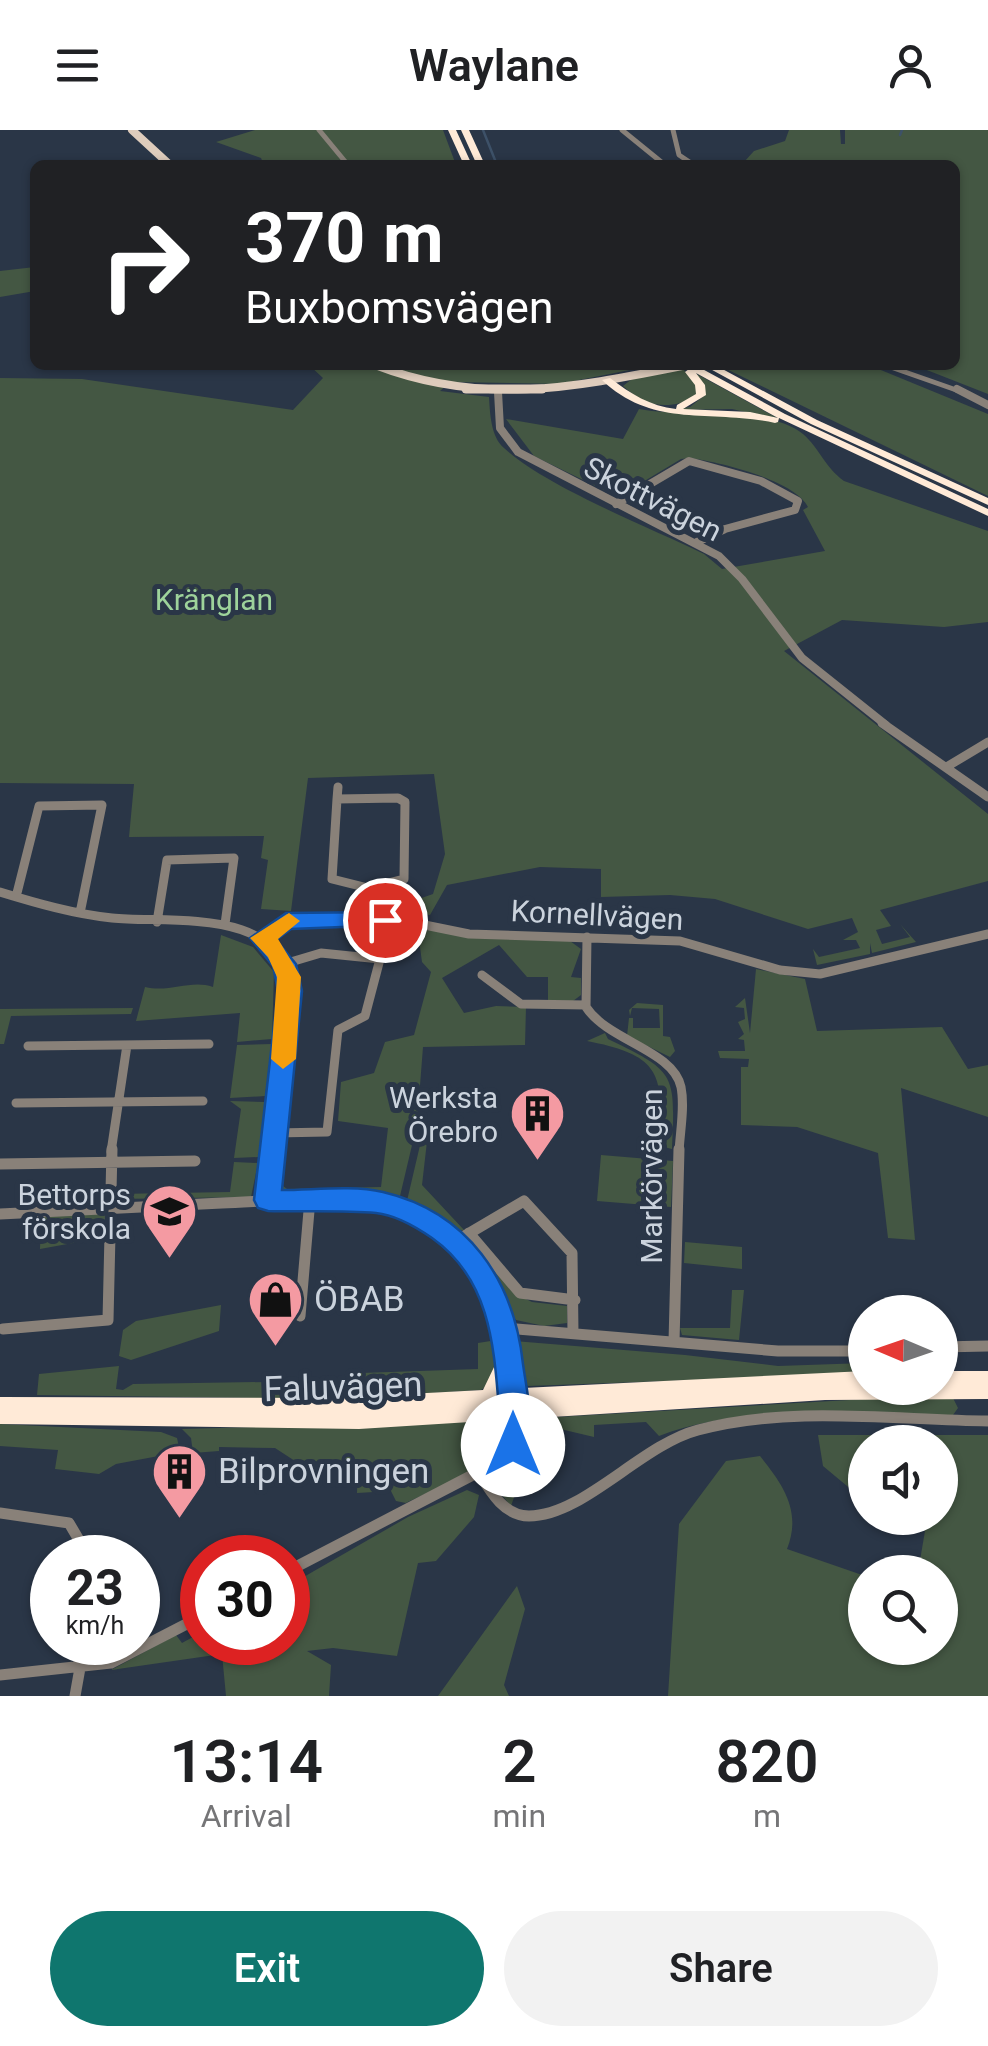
<!DOCTYPE html>
<html lang="en">
<head>
<meta charset="utf-8">
<style>
  :root { --surface:#fff; --page:#f2f2f2; --text:#202124; --muted:#757577; --accent:#0f766e }
  body { margin:0; font-family:Roboto,sans-serif; background:var(--page); color:var(--text); height:100vh; display:flex; flex-direction:column; font-size:38px; white-space:nowrap }
  * { box-sizing:border-box; margin:0 }
  p { font-size:32px; color:var(--muted) }
  .icon { flex:none; width:55px; height:55px; fill:none; stroke:currentColor; stroke-width:2; stroke-linecap:round; stroke-linejoin:round }
  .map { position:relative; height:1566px; overflow:hidden }
  .sheet { display:flex; flex-direction:column; background:var(--surface); flex:1 }
  .sheet>* { flex:none }
  .banner { position:absolute; left:30px; top:30px; width:930px; height:210px; border-radius:15px; box-shadow:0 2px 8px #0004; background:#202124; color:#fff; overflow:hidden }
  .needle { width:65px; rotate:272deg }
  .tools { position:absolute; left:848px; top:1165px; display:grid; gap:20px }
  .tools a { display:grid; place-items:center; width:110px; height:110px; border-radius:50%; background:var(--surface); box-shadow:0 2px 8px #0004; font-size:50px }
  .speed { position:absolute; left:30px; top:1405px; display:flex; gap:20px; font-size:50px; font-weight:700; text-align:center }
  .speed>* { display:grid; place-content:center; width:130px; height:130px; border-radius:50%; background:var(--surface); box-shadow:0 2px 8px #0004; line-height:1 }
  .speed small { font-size:25px; font-weight:400 }
  .speed .limit { border:15px solid #d22; background:#fff; color:#111 }
  .pin { position:absolute; display:grid; place-items:center; width:85px; height:85px; color:#fff; margin:-42px; border:5px solid #fff; border-radius:50%; box-shadow:0 2px 10px #0007 }
  .me { position:absolute; width:110px; margin:-55px; rotate:0deg; stroke-linejoin:round; filter:drop-shadow(0 0 8px #0008) }
  .turn { display:flex; align-items:center; gap:35px; height:210px; padding:0 50px; font-size:45px }
  .turn .icon { width:130px; height:130px; stroke-width:2.5 }
  .turn b { display:block; font-size:70px; line-height:85px }
  .eta { display:flex; justify-content:space-evenly; align-items:center; height:170px; text-align:center }
  .eta b { font-size:60px; font-weight:600; line-height:70px }
  .button { display:flex; gap:20px; margin-top:auto; padding:20px 50px }
  .button a { flex:1; height:115px; border-radius:60px; background:var(--accent); color:#fff; font-size:40px; font-weight:600; line-height:115px; text-align:center }
  .button a+a { background:var(--page); color:var(--text) }
  header { display:flex; justify-content:space-between; align-items:center; height:130px; padding:0 50px; background:var(--surface); font-size:45px; font-weight:600 }
  .map>svg:first-child { display:block }
  .green { fill:#445743 }
  .lines { fill:none; stroke-linecap:round; stroke-linejoin:round }
  .stream { stroke:#3d5168; stroke-width:2.5 }
  .minor-far3 { stroke:#898179; stroke-width:5 }
  .minor-far2 { stroke:#898179; stroke-width:8 }
  .minor-far1 { stroke:#898179; stroke-width:9 }
  .minor { stroke:#898179; stroke-width:11 }
  .major-far1 { stroke:#deccbc; stroke-width:8 }
  .major { stroke:#deccbc; stroke-width:9 }
  .highway { fill:#ffead7; fill-rule:evenodd }
  .route { fill:#1a73e8; stroke:#114b97; stroke-width:2.5 }
  .slow { fill:#f59e0b }
  .labels { text-anchor:middle; dominant-baseline:central; stroke-width:10; stroke-linejoin:round; paint-order:stroke }
  .street-label { font-size:30px; fill:#cbd3dd; stroke:#2a3647 }
  .park-label { font-size:30px; fill:#9ed39b; stroke:#2a3647 }
  .poi-label { font-size:30px; fill:#cbd3dd; stroke:#2a3647; text-anchor:end }
  .near-poi-label { font-size:35px; fill:#cbd3dd; stroke:#2a3647; text-anchor:start }
  .near-street-label { font-size:35px; fill:#cbd3dd; stroke:#2a3647 }
</style>
</head>
<body>
<header><svg class="icon" aria-label="menu" viewBox="0 0 24 24"><path d="M4 6h16M4 12h16M4 18h16"/></svg>Waylane<svg class="icon" aria-label="person" viewBox="0 0 24 24"><circle cx="12" cy="8" r="4"/><path d="M4 21q1-7 8-7t8 7"/></svg></header>
<div class="map">
<svg width="988" height="1566" viewBox="0 0 988 1566">
  <rect width="100%" height="100%" fill="#2a3647"/>
  <!-- green -->
  <path class="green" d="M255 0H443L456 35H264L261 28 216 12Z
    M789 0H840L841 14H845V0H988V264L914 235H955V35L729 32H744L754 21 785 11Z
    M35 137V161L0 167V141Z
    M309 235H655L559 254 450 252 440 261 489 267C490 284 491 307 504 318 546 357 649 397 704 424L722 439 825 421 803 380 808 377C795 350 719 332 690 328L681 329 618 367 534 326 506 289 623 309 639 279C683 288 767 275 803 304 820 319 824 336 844 351L988 401V492L944 497 842 490 784 521 988 684V751L880 780 891 796 876 800 882 814 910 807 900 794 916 812 872 823 870 813V824L817 835 813 819 819 827 860 818 856 810H843L858 802 852 788 808 799 715 769 670 765 601 767V739L540 737 447 755 430 785 396 781 393 778 433 764 445 724 434 644 308 648 291 781 261 779 268 730 261 728 264 706 129 707 134 654 0 653V248L82 249 293 280 323 248Z
    M718 235 876 238 988 284V366Z
    M682 238 696 253 697 267C668 280 647 278 623 256L632 249Z
    M693 242 781 290 732 279 673 280 690 277 705 265Z
    M390 793 570 811 581 819 571 847 581 848V865L573 871H548V847H527L499 815 442 848 464 883 496 876 526 877 525 915 423 917 417 994 400 1066 390 1071 344 1063 285 1065 276 1055 279 1053 287 1059 381 1057 388 998 338 991 341 952 374 943 385 912 414 905 431 842 422 832 419 810 389 798Z
    M221 805 253 817 274 842 272 909 237 912 240 883 136 891 145 857C170 863 191 849 213 857Z
    M756 839 805 849 817 901 942 897 968 939 988 935V987L901 958 915 1110 888 1108 878 1023 797 997 741 995V937H748L749 929 720 928 718 921H745L744 910 738 909 744 904 738 892 745 889 744 878 735 877 745 868 750 903Z
    M637 873 663 875V906L670 907 675 921 670 927 627 906 629 888H633V898H660L659 879 632 878 630 886 629 880Z
    M133 878 131 884 11 886 4 914H0V879Z
    M605 903 608 909C677 942 675 944 672 1019L660 1016C662 946 665 926 587 911Z
    M272 914 265 966 230 968 237 915Z
    M230 971 265 972 259 1027 234 1028 241 979Z
    M425 994H429L422 1055 464 1100 454 1102 406 1075Z
    M601 1025 673 1031 671 1077 597 1071Z
    M234 1032 258 1033 251 1067 117 1069 116 1064 230 1062Z
    M107 1082 106 1107 40 1119 41 1087Z
    M466 1110 518 1165 532 1172 567 1176V1193L544 1196 516 1190 508 1181 496 1150Z
    M685 1112 742 1117V1139L684 1133Z
    M732 1160H744L739 1210 682 1205 680 1198H730Z
    M221 1175 219 1201 131 1230 119 1226 123 1200 136 1191Z
    M497 1210 492 1253 481 1260 336 1269 37 1265 39 1244 119 1236 116 1259 123 1260 133 1254 329 1251 361 1243 478 1239V1213Z
    M514 1211 685 1225 778 1236 865 1233V1244L528 1256C515 1245 507 1228 514 1211Z
    M919 1266 953 1268 958 1278 953 1285C859 1286 747 1272 659 1306L646 1292 594 1295V1307L556 1298 546 1303 517 1344 520 1350 511 1376 501 1364 498 1351C513 1332 516 1312 528 1292L540 1288Z
    M488 1291 501 1304C496 1339 435 1358 406 1373L396 1371 391 1361 357 1363 358 1332 295 1331 275 1318 219 1317V1321L193 1323 191 1308 182 1299Z
    M0 1294 161 1302 177 1308 180 1322 116 1334 99 1344 55 1339 58 1320 0 1316Z
    M818 1305H988V1566H668L679 1394 726 1331 760 1326C783 1355 802 1381 787 1419L865 1446V1518H940V1442H918L925 1401 900 1394 901 1388H940V1312H865V1366L853 1361 823 1336Z
    M467 1360 479 1365 474 1387 436 1431 418 1433 397 1526 333 1518 307 1521 331 1535 329 1566H226L222 1524 111 1540 176 1505 182 1513 202 1502V1512H288V1456L408 1387Z
    M517 1456 525 1479 504 1555 509 1566H438Z"/>
  <g class="lines">
    <!-- stream -->
    <path class="stream" d="M483 0 497 35
      M900 5 902 0"/>
    <!-- minor-far3 -->
    <path class="minor-far3" d="M319 0 348 35
      M622 0 665 35
      M673 0 679 25 694 35
      M885 235 962 262"/>
    <!-- minor-far2 -->
    <path class="minor-far2" d="M957 259 988 275
      M498 262 500 298 518 322 719 426 742 449 802 528 886 595
      M616 374 689 331 761 351 798 371 795 380 725 399 697 412"/>
    <!-- minor-far1 -->
    <path class="minor-far1" d="M882 593 988 667
      M948 636 988 612
      M398 668 405 672 404 749 368 758 332 749 337 669Z
      M337 669 338 657
      M0 762C36 773 74 784 112 788 170 794 285 775 290 861 293 907 278 974 273 1022
      M16 767 39 676 102 675 80 783
      M368 790 370 757
      M157 792 167 730 234 728 225 794
      M587 807 586 877C608 911 673 920 681 957 685 977 680 1002 679 1022
      M261 808 286 791 400 790 469 804 680 811 780 840 820 844 988 804
      M482 845 521 874 586 875
      M28 916 209 914
      M16 973 203 971
      M275 1003 327 1002 338 900 365 886 380 829 321 823 284 834
      M111 1022 127 915"/>
    <!-- minor -->
    <path class="minor" d="M0 1034 195 1031
      M268 1070 273 1019
      M0 1084C74 1080 148 1077 222 1073 272 1071 325 1065 375 1074 414 1082 454 1101 478 1134 507 1173 508 1221 513 1266
      M469 1103 520 1163 575 1170
      M456 1111 524 1071 572 1123 573 1203
      M300 1186 310 1069
      M506 1198 778 1221H865
      M3 1199 108 1190 112 1019
      M674 1212 679 1019
      M504 1216V1268
      M940 1217 988 1216
      M502 1327 505 1282
      M479 1343C490 1361 504 1386 529 1386 583 1386 641 1315 698 1300 791 1275 893 1290 988 1291
      M0 1383 69 1393 79 1410V1428
      M288 1441 490 1336 513 1315 514 1282
      M0 1545 111 1533 202 1486
      M75 1566 80 1538 76 1512"/>
    <!-- major-far1 -->
    <path class="major-far1" d="M132 0 170 35
      M375 235C484 277 576 257 687 235"/>
    <!-- major -->
    <path class="major" d="M466 259H542"/>
    <!-- highway -->
    <path class="highway" d="M448 0H456L472 35H464Z
      M461 0H469L485 35H477Z
      M683 235H695L785 284 988 379V386L779 288 778 292 775 293C712 279 653 299 602 250L610 248C631 264 650 276 676 279L677 275 696 264 695 255 685 242 689 239ZM696 243 778 288 750 282 683 279 706 265 705 255Z
      M703 235H715L817 290 988 368V375L811 294Z
      M501 1233 507 1235 510 1241 501 1259 865 1241V1258H940V1241H988V1269L825 1270 359 1299 0 1294V1267L333 1268 483 1260 495 1235Z"/>
  </g>
  <!-- route -->
  <path class="route" d="M385 782 396 790 393 795 291 799 276 810 296 834 302 861 282 1060C314 1060 352 1055 383 1062 468 1082 514 1150 523 1234 527 1263 536 1297 524 1325L513 1329 502 1325 498 1315 501 1303C494 1231 497 1154 432 1108 416 1097 396 1085 376 1083 340 1080 303 1082 268 1081L258 1078 254 1070 278 861 273 836 250 808 286 783Z"/>
  <!-- slow -->
  <path class="slow" d="M289 783 300 791 278 809 301 847 296 929 283 939 271 929 277 847 268 827 250 808Z"/>
  <!-- icons -->
  <defs>
    <symbol id="building-pin" viewBox="-11 -11 22 30"><path d="M0 17L-7.5 6A9.5 9.5 0 1 1 7.5 6Z" fill="#f49aa2" stroke="#2a3647"/><path d="M-4-6H4V6H1V3H-1V6H-4ZM-2.5-4.3h1.7v1.8h-1.7ZM.8-4.3h1.7v1.8H.8ZM-2.5-1h1.7V.8h-1.7ZM.8-1h1.7V.8H.8Z" fill="#111"/></symbol>
    <symbol id="school-pin" viewBox="-11 -11 22 30"><path d="M0 17L-7.5 6A9.5 9.5 0 1 1 7.5 6Z" fill="#f49aa2" stroke="#2a3647"/><path d="M0-5L7-2L0 1L-7-2ZM-4 1L0 2.5L4 1V4Q0 6-4 4Z" fill="#111"/></symbol>
    <symbol id="shop-pin" viewBox="-11 -11 22 30"><path d="M0 17L-7.5 6A9.5 9.5 0 1 1 7.5 6Z" fill="#f49aa2" stroke="#2a3647"/><path d="M-5-2.5h2.3a2.7 3.5 0 0 1 5.4 0H5L5.5 6h-11ZM-1.5-2.5h3a1.5 2.3 0 0 0-3 0Z" fill="#111"/></symbol>
  </defs>
  <g fill-rule="evenodd">
    <use href="#building-pin" x="506" y="952" width="63" height="86"/>
    <use href="#school-pin" x="138" y="1050" width="63" height="86"/>
    <use href="#shop-pin" x="244" y="1138" width="63" height="86"/>
    <use href="#building-pin" x="148" y="1310" width="63" height="86"/>
  </g>
  <g class="labels">
    <!-- street labels -->
    <g class="street-label">
      <text transform="translate(653 369) rotate(27)">Skottvägen</text>
      <text transform="translate(597 785) rotate(3)">Kornellvägen</text>
      <text transform="translate(651 1046) rotate(-90)">Markörvägen</text>
    </g>
    <!-- park labels -->
    <g class="park-label">
      <text x="214" y="469">Kränglan</text>
    </g>
    <!-- poi labels -->
    <g class="poi-label">
      <text x="498" y="967">Werksta<tspan x="498" dy="34">Örebro</tspan></text>
      <text x="131" y="1064">Bettorps<tspan x="131" dy="34">förskola</tspan></text>
    </g>
    <!-- near-poi labels -->
    <g class="near-poi-label">
      <text x="314" y="1169">ÖBAB</text>
      <text x="218" y="1341">Bilprovningen</text>
    </g>
    <!-- near-street labels -->
    <g class="near-street-label">
      <text transform="translate(343 1257) rotate(-2)">Faluvägen</text>
    </g>
  </g>
</svg>
<div class="tools">
<a><svg class="needle" viewBox="-14 -14 28 28"><path d="M0-13l5 13h-10z" fill="#e53935"/><path d="M0 13l5-13h-10z" fill="#757577"/></svg></a>
<a><svg class="icon" aria-label="sound" viewBox="0 0 24 24"><path d="M4 9h4l5-4v14l-5-4H4zM17 9q2 3 0 6"/></svg></a>
<a><svg class="icon" aria-label="search" viewBox="0 0 24 24"><circle cx="10" cy="10" r="6"/><path d="M15 15l6 6"/></svg></a>
</div>
<div class="speed"><div>23<small>km/h</small></div><div class="limit">30</div></div>
<div class="pin" style="left:385px;top:790px;background:#d93025"><svg class="icon" aria-label="arrive" viewBox="0 0 24 24"><path d="M6 21V4h12l-3 4 3 4H6"/></svg></div>
<svg class="me" style="left:513px;top:1315px" viewBox="-20 -20 40 40"><circle r="19" fill="#fff"/><path d="M0-13L10 11 0 6-10 11z" fill="#1a73e8"/></svg>
<div class="banner">
<div class="turn"><svg class="icon" aria-label="right" viewBox="0 0 24 24"><path d="M7 20v-9h11M14 6l5 5-5 5"/></svg><div><b>370 m</b>Buxbomsvägen</div></div>
</div>
</div>
<section class="sheet">
<div class="eta">
<div><b>13:14</b><p>Arrival</p></div>
<div><b>2</b><p>min</p></div>
<div><b>820</b><p>m</p></div>
</div>
<div class="button"><a>Exit</a><a>Share</a></div>
</section>
</body>
</html>
